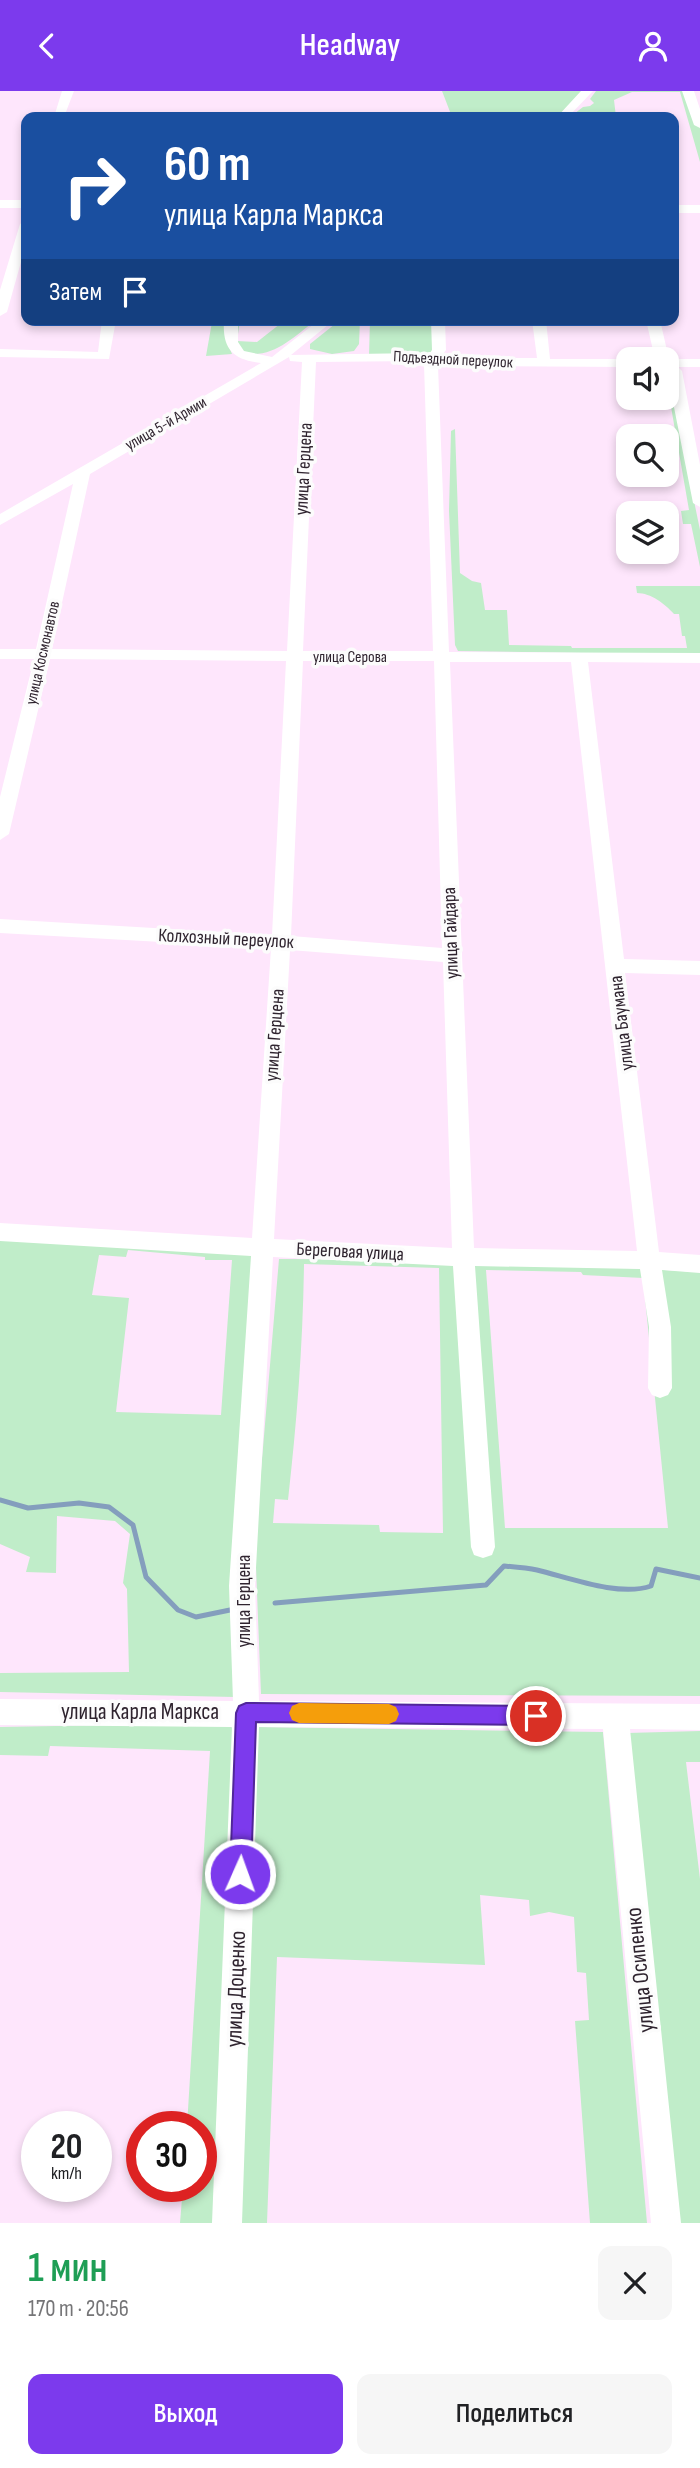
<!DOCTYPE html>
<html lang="ru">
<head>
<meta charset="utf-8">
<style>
  :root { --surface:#fff; --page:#f6f6f6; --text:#202124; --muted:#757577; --accent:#7c3aed }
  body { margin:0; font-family:"Sofia Sans Condensed",sans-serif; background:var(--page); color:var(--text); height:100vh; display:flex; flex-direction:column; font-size:26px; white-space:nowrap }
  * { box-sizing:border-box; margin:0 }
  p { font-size:23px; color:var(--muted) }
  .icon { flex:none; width:38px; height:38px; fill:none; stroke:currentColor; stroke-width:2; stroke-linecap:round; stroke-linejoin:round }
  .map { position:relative; height:2132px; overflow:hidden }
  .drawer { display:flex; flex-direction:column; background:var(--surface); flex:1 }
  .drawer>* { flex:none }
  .hud { position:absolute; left:21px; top:21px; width:658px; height:214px; border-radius:14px; box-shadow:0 4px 10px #0003; background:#1a4fa0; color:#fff; overflow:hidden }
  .fabs { position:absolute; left:616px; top:256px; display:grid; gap:14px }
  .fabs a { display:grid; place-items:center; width:63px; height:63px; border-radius:14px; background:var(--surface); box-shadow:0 4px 10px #0003; font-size:35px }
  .speed { position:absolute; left:21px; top:2020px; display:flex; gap:14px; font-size:35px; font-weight:700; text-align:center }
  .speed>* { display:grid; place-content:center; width:91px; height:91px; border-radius:50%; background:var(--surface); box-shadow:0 4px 10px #0003; line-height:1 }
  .speed small { font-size:18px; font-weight:400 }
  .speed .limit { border:10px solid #d22; background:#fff; color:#111 }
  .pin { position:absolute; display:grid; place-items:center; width:60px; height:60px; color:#fff; margin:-30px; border:4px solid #fff; border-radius:50%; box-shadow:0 2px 7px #0007 }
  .me { position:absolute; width:77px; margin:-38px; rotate:2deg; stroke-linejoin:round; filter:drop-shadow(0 0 5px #0008) }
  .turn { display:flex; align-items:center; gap:24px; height:147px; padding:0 28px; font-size:32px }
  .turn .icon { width:91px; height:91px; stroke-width:2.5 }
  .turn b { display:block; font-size:49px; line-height:60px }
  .then { display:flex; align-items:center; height:66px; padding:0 28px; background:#0003; gap:14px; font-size:26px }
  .round { display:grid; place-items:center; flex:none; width:74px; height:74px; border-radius:14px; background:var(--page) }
  .headline { display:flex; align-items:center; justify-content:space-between; height:119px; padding:0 28px }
  h1 { font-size:42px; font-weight:600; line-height:52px; color:#1e9e55 }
  .cta { display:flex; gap:14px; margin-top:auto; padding:14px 28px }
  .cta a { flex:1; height:80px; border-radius:14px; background:var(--accent); color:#fff; font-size:28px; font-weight:600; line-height:80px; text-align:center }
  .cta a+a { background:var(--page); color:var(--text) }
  header { display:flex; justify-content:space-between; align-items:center; height:91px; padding:0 28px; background:var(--accent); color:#fff; font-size:32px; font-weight:600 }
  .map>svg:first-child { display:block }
  .green { fill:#c0edc9; fill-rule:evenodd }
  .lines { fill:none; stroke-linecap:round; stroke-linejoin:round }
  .stream { stroke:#849ebd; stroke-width:5 }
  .minor { fill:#fff; fill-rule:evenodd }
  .route { fill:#7c3aed; stroke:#51269a; stroke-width:2 }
  .slow { fill:#f59e0b }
  .labels { text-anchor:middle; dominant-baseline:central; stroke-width:7; stroke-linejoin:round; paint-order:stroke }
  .far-street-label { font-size:16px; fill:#2f242f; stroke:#fcfcfc }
  .street-label { font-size:19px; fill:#2f242f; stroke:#fcfcfc }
  .near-street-label { font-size:23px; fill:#2f242f; stroke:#fcfcfc }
</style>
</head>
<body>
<header><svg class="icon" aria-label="back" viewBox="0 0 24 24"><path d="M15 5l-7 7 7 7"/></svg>Headway<svg class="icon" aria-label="person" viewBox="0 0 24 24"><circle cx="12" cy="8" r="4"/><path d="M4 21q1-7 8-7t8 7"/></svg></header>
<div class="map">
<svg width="700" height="2132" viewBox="0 0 700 2132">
  <rect width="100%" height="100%" fill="#fee6fc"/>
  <!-- green -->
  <path class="green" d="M442 0H583L558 26H452Z
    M596 0H689L700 29V71L680 1H632L614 9 616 26H570L583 16 590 15 594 12 590 8Z
    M227 229 226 248 232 263 206 265 212 231Z
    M233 229H240L237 250 257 251 285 229 315 230C292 247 271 270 240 261L231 249Z
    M340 229H360L359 253 354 260 332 263 310 258V253Z
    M370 229H433L435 264H369Z
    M667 279 700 439V476L691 433H683L681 420 689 419 667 293Z
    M455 338 460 482 472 490 481 492 485 519H507L509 554 571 555 572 557H687L685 545H682L679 523H674C665 513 651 502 637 502L636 495H700V564L458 560 455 554 449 420 451 340Z
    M0 1143 255 1158 235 1606 0 1601V1582L129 1581 127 1498 123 1492 130 1443 115 1430 57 1425 56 1482 26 1481 30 1466 0 1453ZM128 1159 205 1166V1169H232L221 1324 116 1321 129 1207 92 1204 99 1164 126 1166Z
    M279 1168 486 1169 700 1181V1605L261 1603 255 1451ZM304 1173 439 1177 443 1442 380 1441 379 1434 273 1432 275 1408 288 1409C297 1330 303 1252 304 1173ZM486 1179 581 1181 583 1184 643 1187 668 1437H505Z
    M225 1632 234 1638 213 2132H180L183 2095H201V2035H187L210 1660 50 1655 48 1665 0 1664V1636Z
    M256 1636 603 1641 647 2132H590L575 1930 589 1929 586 1882 577 1881 574 1826 549 1821 530 1825 529 1809 480 1804 485 1874 277 1866 267 2132H237Z
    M700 1640V1671H686L700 1788V2132H678L627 1642Z"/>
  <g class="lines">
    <!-- stream -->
    <path class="stream" d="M0 1409 28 1417 79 1412 109 1416 133 1434 146 1486 178 1519 196 1526 230 1519
      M275 1512 486 1494 504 1475C515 1476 527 1477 537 1479 570 1487 619 1506 651 1495L656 1478 700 1487"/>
    <!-- minor -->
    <path class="minor" d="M62 0H74L64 26H54Z
      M581 0H593L568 26H557Z
      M682 0H694L700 18V37L694 34Z
      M0 109H26V117H0Z
      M674 114H700V122H674Z
      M26 129V153L7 221 0 225V199L20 133Z
      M102 229H116L109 268 0 266V258L98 261Z
      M224 229H238V251L244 260 272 266 319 229H334L291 264 420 262 428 265 432 259 431 229H445L446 259 440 267H537L532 229H546L550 268H628V276L438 275 449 561 700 562V572L588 571 624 868 700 870V884L625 882 659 1161 700 1164V1182L662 1179 671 1236 672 1297 668 1304 660 1307 652 1304 648 1297 649 1236 640 1178 475 1175 495 1456 492 1464 483 1467 474 1464 471 1456 453 1175 273 1166 255 1495 259 1610 700 1613V1639L630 1638 681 2132H651L603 1638 259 1636 242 2132H212L232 1636 0 1634V1608L233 1610 229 1495 251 1165 0 1150V1132L252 1147 271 857 0 842V828L272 844 286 570 50 568 9 743 0 749V706L34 568H0V558H36L73 393 0 434V423L261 272C233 269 222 258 224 229ZM289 266 290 270 302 271 287 560 52 558 90 383ZM418 270 424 273 433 560H303L316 271ZM303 570H434L442 857 291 845ZM450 571H571L637 1160 474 1157ZM290 859 443 871 452 1157 274 1148Z
      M646 229H660L669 268H700V276H678L682 280 700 374V416L693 412 667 281V268H655Z"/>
  </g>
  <!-- route -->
  <path class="route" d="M246 1612 536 1615 543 1618 546 1625 543 1632 536 1634 256 1631 251 1783 248 1790 240 1793 233 1790 230 1783 236 1622 239 1615Z"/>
  <!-- slow -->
  <path class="slow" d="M299 1612 389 1613 396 1616 399 1623 396 1630 389 1633 299 1632 292 1629 289 1622 292 1615Z"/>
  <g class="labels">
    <!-- far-street labels -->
    <g class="far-street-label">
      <text transform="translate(453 269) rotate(3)">Подъездной переулок</text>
      <text transform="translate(166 333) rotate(-30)">улица 5-й Армии</text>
      <text transform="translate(43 562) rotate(-77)">улица Космонавтов</text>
      <text x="350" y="566">улица Серова</text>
    </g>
    <!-- street labels -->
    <g class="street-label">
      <text transform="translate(304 378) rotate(-87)">улица Герцена</text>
      <text transform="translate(451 842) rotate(-92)">улица Гайдара</text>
      <text transform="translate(226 848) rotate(3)">Колхозный переулок</text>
      <text transform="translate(622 932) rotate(-97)">улица Баумана</text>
      <text transform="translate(275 944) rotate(-86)">улица Герцена</text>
      <text transform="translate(350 1161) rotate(3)">Береговая улица</text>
      <text transform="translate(244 1510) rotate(-90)">улица Герцена</text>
    </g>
    <!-- near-street labels -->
    <g class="near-street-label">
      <text x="140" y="1621">улица Карла Маркса</text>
      <text transform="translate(640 1879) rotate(-96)">улица Осипенко</text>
      <text transform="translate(236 1898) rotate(-88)">улица Доценко</text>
    </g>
  </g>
</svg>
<div class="fabs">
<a><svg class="icon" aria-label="sound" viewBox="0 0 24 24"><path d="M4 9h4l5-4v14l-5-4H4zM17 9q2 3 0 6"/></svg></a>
<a><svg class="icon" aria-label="search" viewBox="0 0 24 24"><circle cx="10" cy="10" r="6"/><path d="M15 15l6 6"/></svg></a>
<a><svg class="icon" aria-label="layers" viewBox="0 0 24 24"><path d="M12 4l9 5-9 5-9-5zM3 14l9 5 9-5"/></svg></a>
</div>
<div class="speed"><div>20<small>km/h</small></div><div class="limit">30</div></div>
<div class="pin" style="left:536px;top:1625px;background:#d93025"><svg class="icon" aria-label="arrive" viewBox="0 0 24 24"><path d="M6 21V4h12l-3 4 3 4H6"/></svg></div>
<svg class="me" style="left:240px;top:1783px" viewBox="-20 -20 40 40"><circle r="17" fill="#7c3aed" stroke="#fff" stroke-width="3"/><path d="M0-11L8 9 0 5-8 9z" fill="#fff"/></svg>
<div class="hud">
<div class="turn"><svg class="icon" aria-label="right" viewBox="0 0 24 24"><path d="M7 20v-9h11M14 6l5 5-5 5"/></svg><div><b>60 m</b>улица Карла Маркса</div></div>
<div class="then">Затем<svg class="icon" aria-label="arrive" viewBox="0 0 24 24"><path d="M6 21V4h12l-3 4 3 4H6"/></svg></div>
</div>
</div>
<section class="drawer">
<div class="headline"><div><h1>1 мин</h1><p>170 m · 20:56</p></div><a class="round"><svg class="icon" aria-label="close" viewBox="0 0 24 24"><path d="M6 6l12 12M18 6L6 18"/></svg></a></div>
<div class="cta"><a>Выход</a><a>Поделиться</a></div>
</section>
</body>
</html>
